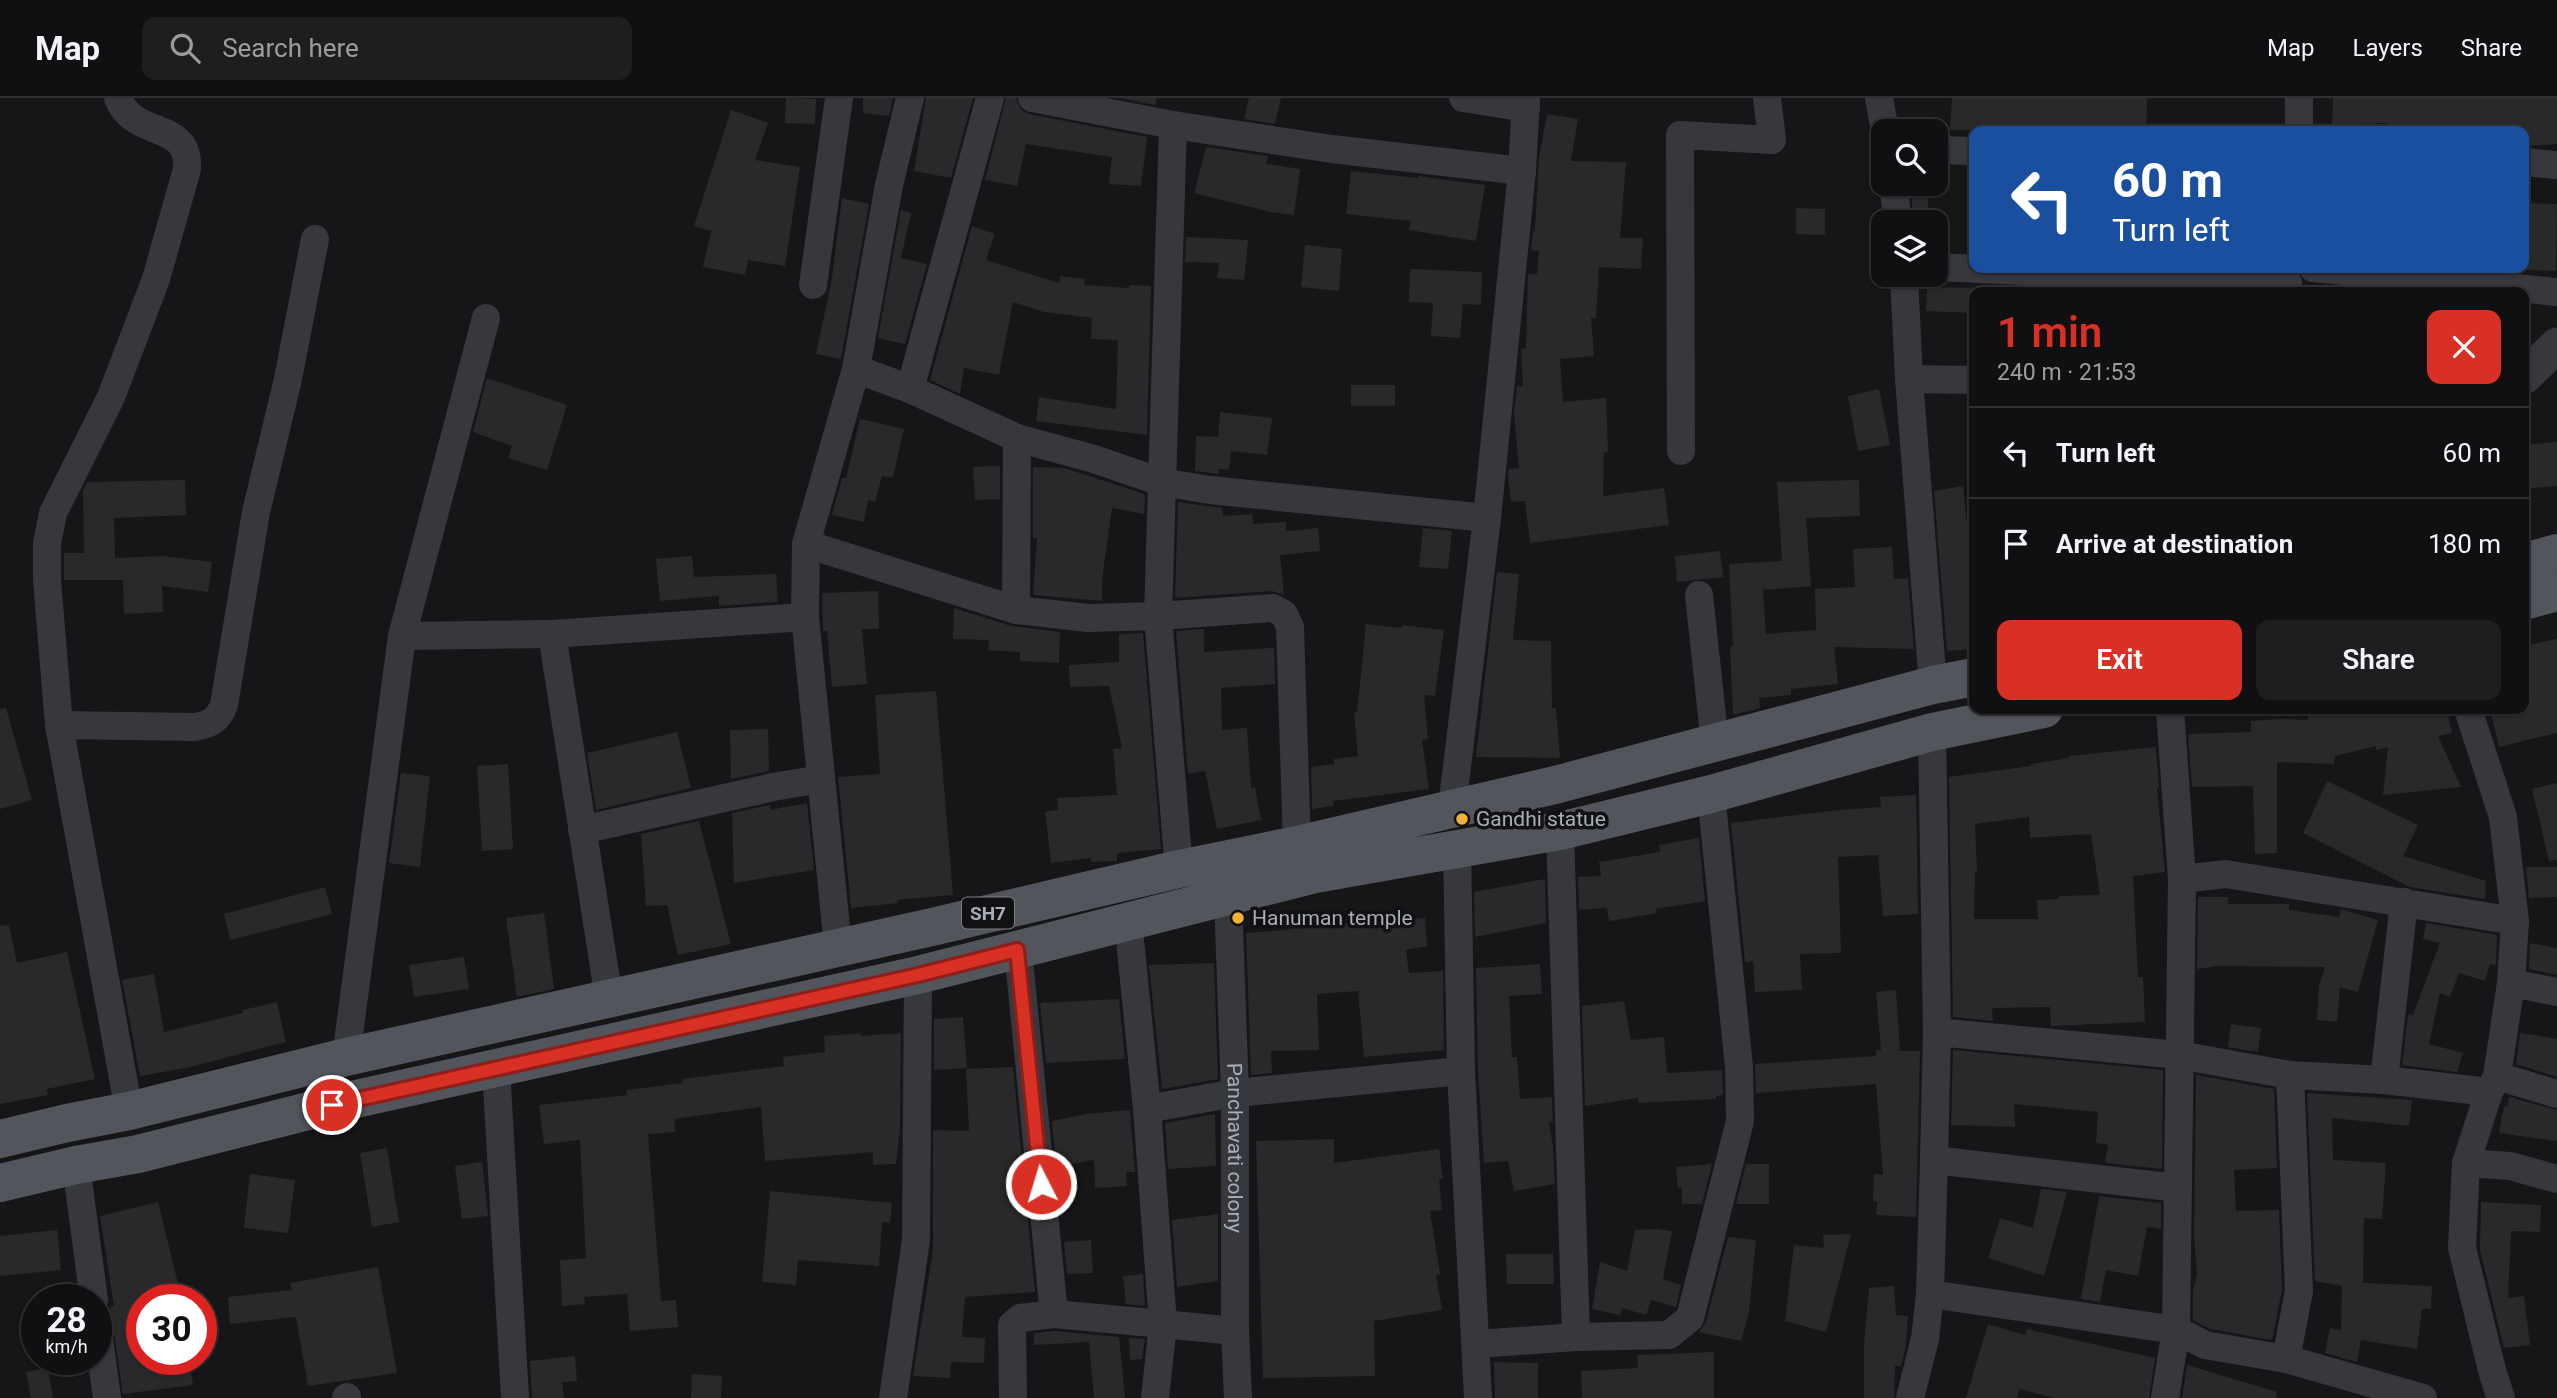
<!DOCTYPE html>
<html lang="en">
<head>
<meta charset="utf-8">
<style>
  :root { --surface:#101012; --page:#1e1e20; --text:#f1f3f6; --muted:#9c9d9f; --line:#303032; --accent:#d93025 }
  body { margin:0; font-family:Roboto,sans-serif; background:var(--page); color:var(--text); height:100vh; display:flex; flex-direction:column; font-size:26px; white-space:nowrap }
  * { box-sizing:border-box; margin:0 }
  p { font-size:23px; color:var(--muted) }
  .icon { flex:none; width:38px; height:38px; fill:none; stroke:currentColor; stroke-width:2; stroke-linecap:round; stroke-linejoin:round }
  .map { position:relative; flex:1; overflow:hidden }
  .sheet { position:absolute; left:1969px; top:189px; width:560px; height:427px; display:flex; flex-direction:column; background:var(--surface); border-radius:14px; box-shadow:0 2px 5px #0004,0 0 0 2px var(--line) }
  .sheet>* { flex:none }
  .banner { position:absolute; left:1969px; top:28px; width:560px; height:147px; border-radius:14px; box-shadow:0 2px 5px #0004,0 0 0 2px var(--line); background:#1a4fa0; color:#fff; overflow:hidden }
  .buttons { position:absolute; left:1871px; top:21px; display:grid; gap:14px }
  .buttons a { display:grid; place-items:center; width:77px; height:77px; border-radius:14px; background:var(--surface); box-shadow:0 2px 5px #0004,0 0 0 2px var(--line); font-size:35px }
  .speed { position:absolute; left:21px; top:1186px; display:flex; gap:14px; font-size:35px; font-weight:700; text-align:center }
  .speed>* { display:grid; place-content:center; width:91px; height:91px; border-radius:50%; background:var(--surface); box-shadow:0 2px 5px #0004,0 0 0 2px var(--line); line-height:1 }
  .speed small { font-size:18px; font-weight:400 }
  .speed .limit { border:10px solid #d22; background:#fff; color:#111 }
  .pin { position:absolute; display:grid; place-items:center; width:60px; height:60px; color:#fff; margin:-30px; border:4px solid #fff; border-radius:50%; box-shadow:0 2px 7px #0007 }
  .me { position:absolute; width:77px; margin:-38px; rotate:355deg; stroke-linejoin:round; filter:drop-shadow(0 0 5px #0008) }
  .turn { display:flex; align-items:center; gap:24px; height:147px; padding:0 28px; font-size:32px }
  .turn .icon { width:91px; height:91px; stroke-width:2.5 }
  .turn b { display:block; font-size:49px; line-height:60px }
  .round { display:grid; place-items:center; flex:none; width:74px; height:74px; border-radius:14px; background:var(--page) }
  .summary { display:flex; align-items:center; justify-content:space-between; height:119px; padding:0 28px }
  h1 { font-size:42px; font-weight:600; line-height:52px; color:var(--accent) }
  .primary-button { display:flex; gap:14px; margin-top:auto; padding:14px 28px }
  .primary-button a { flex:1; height:80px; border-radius:14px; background:var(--accent); color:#fff; font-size:28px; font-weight:600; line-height:80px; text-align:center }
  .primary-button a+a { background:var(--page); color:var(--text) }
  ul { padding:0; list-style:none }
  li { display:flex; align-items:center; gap:21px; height:91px; padding:0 28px; border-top:2px solid var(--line) }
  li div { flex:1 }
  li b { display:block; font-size:26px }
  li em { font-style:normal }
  header { display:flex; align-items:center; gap:42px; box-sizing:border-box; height:98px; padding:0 35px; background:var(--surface); border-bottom:2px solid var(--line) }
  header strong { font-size:33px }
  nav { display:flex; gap:38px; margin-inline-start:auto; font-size:24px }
  .search { width:490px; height:63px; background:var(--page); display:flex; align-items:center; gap:18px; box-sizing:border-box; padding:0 24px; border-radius:14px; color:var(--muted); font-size:26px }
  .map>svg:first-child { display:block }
  .building { fill:#29292c; fill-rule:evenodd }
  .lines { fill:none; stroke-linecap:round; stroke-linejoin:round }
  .minor { stroke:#37383d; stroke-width:28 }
  .tertiary { stroke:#37383d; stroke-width:35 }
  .primary { stroke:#53555c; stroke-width:38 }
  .route-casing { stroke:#8d1f18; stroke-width:18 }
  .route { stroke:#d93025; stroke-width:12 }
  .poi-dot { fill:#f2b134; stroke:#111113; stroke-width:2.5 }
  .labels { text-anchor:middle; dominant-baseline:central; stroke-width:7; stroke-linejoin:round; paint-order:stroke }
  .shield { fill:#111113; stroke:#7b7e86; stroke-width:2 }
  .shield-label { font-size:19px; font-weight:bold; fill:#a8adb8 }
  .poi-label { font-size:21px; fill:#a8adb8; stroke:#111113; text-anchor:start }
  .street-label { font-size:21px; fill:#a8adb8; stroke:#111113 }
</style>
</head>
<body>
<header>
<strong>Map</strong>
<div class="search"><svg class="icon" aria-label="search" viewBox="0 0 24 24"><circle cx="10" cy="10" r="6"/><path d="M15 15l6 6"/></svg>Search here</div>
<nav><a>Map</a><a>Layers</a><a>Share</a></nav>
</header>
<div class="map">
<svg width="2557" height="1300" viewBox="0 0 2557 1300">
  <rect width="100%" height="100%" fill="#161618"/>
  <!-- building -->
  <path class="building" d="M786 0 816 1 815 26 785 25Z
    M863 0H893L889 18 863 15Z
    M926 0H973L951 80 914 73Z
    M1006 0H1016L1021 12 1029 16 1147 39 1141 88 1109 86 1112 59 1026 46 1017 88 985 82Z
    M1120 0H1157L1155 7Z
    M1249 0H1281L1275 26 1244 21Z
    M1952 0H2147L2146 33 1950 32Z
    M2333 0H2557V46L2524 48V33H2387L2386 25 2332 27Z
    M731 12 768 25 755 62 800 69 785 168 748 162 745 177 703 169 711 133 694 128Z
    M1547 16 1578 21 1571 63 1626 64 1620 140H1643L1641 171 1599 169 1596 220H1591L1594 258 1560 261 1563 304 1606 300 1608 354 1604 355 1603 398 1664 390 1669 427 1530 445 1525 403 1511 404 1508 378 1509 371 1519 370 1514 315 1517 288H1523L1521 251 1526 250 1528 176H1537L1539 153 1531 152 1533 133H1535L1539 60Z
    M1206 49 1268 58 1266 66 1300 71 1294 117 1271 114 1194 95Z
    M1351 73 1418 80V78L1485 87 1476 143 1409 132 1411 123 1346 116Z
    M1910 86H1928V124H1914Z
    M842 100 869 106 841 261 816 256 832 180Z
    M2524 105 2557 106 2556 173 2524 172Z
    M1796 110 1825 111V137L1796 136Z
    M901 112 911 115 901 160 927 166 905 246 878 240Z
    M972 128 995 136 986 162 1059 185 1060 178 1085 181 1084 187 1129 190V187L1151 188 1147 337 1036 323 1039 299 1116 311 1118 242 1091 241 1092 220 1044 214 1013 204 999 277 964 270 960 296 930 282Z
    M1186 139 1248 142 1244 182 1217 180 1219 165 1185 164Z
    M1305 147 1342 151 1339 193 1301 189Z
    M1410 171 1482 174 1481 207 1463 206 1460 240 1431 238 1433 205 1409 204Z
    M1927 189 1974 190V215L1926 213Z
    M487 280 567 307 547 372 508 360 512 348 473 334Z
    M1351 287H1395V308H1351Z
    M1879 291 1890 347 1858 353 1848 298Z
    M1220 314 1272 320 1267 357 1231 353 1229 372 1218 371 1219 376 1195 373 1196 338 1218 339Z
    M860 321 904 331 893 380 882 378 875 404 868 402 864 424 832 417 842 380H846Z
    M2557 344V388L2524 391V347Z
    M990 368H1000V401L975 402 973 369Z
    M1033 369 1064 370 1145 396 1144 416 1112 410 1102 481V503L1033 497 1037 440H1033Z
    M185 382 186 417 114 420 115 460 164 458 212 464 208 494 162 488 163 514 124 516 123 482H64V455H84L83 393 87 384Z
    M1859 382 1860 418 1806 420 1811 488 1763 492 1766 536 1816 532 1815 491 1855 489 1853 451 1892 449 1894 481 1908 480 1914 551 1834 549 1838 586 1791 591V597L1759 600 1760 610 1733 617 1730 548H1733L1729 466 1782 463 1777 384Z
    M1963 388 1971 464 1969 465 1974 551 1947 553 1934 393Z
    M1178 404 1222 410 1223 418 1252 416 1253 426 1286 424V433L1318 430 1320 453 1280 457 1284 497 1272 493 1175 500Z
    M1423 430 1452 433 1448 471 1419 469Z
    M1720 453 1723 479 1677 484 1675 458Z
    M692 458 694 479 776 476 778 504 719 508V498L660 503 656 461Z
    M1497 474 1519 476 1513 542 1551 543 1552 610H1556L1560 660 1476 659Z
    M878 493 879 531H862L867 586 832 589 827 533H823L822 495Z
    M954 510 1011 528 1060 534 1059 565 1020 563V554L988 552 989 542 953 541Z
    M1366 526 1401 530 1402 527 1444 532 1435 598 1424 597 1428 641 1422 642 1429 691 1333 703V708L1312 711 1311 669 1334 666V661L1358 658 1354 615 1357 614Z
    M1204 531V554L1274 550 1275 586 1221 590 1222 632 1247 630 1251 690 1255 689 1261 722 1217 731 1205 673 1188 676 1176 533Z
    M1143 535 1161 751 1117 755V763L1091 764V760L1051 765 1045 714 1058 712 1057 700 1117 697 1113 651 1122 650 1109 588 1070 589 1069 567 1119 564V536Z
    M2557 541V635L2499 649 2490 611H2524V548Z
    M936 593 953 797 897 802 898 805 851 810 838 679 880 676 875 597Z
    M6 610 32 702 0 711V611Z
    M2309 611H2447L2452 635 2438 638 2461 689 2383 697 2388 649 2376 652V648L2335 658 2334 666 2277 664V755L2255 756 2253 688 2192 689 2188 636 2251 634V623L2280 621 2308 622Z
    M768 631 769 673 731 681 730 632Z
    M677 634 691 690 596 712 587 655Z
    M2156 649 2159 690H2157L2165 774 2133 778 2138 879H2143L2145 924 2051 928 2050 909 1992 910 1993 923 1953 919 1949 679 2031 668 2030 666 2070 660 2069 658ZM2029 719 2030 740 2091 736 2100 797 2059 798V801L2037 802 2038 821H1974L1975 774H1977L1975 726Z
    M508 666 513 751 482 753 477 668Z
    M401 675 430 678 420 769 389 765Z
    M2327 683 2418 727 2403 758 2486 783 2485 801 2410 789 2303 735Z
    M2557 685V762L2549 763 2532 691Z
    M1916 697 1918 816 1883 818 1878 757 1838 759 1841 855 1800 856 1802 892 1755 894 1753 863 1745 864 1731 725 1839 712 1881 709 1880 699Z
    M807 705 814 772 734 785 732 715 770 707V712Z
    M699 723 731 846 678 857 667 807 646 808 641 736Z
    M1699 740 1705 803 1656 811 1657 815 1609 823 1607 810 1579 812 1578 779 1601 778 1599 764 1660 754 1659 747Z
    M2526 769H2557V799L2529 800Z
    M1545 781 1546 825 1475 839 1474 794Z
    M325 789 332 816 230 842 224 816Z
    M2198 799H2228V806H2289V812L2339 819 2341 811 2378 822 2358 894 2340 889 2337 924 2317 922 2319 887 2325 869 2218 868 2197 871Z
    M544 815 554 891 517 899 506 820Z
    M1425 820 1427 848 1406 852 1409 875 1443 873 1444 952 1364 959 1358 893 1317 896 1319 952 1271 953 1272 975 1251 977 1246 835 1285 832 1341 821 1342 825Z
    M2426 825 2497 837 2496 867 2490 866 2485 883 2459 875 2450 899 2440 895 2429 946 2463 955 2457 974 2402 967 2408 916 2413 917 2440 845 2423 841Z
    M9 827 17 865 67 854 95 981 47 991 48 997 0 1006V828Z
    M2530 845 2557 850V877L2529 871Z
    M464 859 469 891 414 899 409 867Z
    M1214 865 1218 981 1162 991 1149 867Z
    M1540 866 1542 896 1509 898 1512 959H1517L1520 1001 1552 999 1553 1024H1549L1553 1049 1555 1086 1514 1093 1508 1063 1484 1065 1478 972 1476 870Z
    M154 876 164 934 243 915V912L277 904 286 944 186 970 140 978 122 882Z
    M1896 892 1900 953H1920L1916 1119 1876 1117 1877 1104 1873 1103 1874 1076 1883 1077 1876 986 1756 995 1755 966 1876 958V952H1881L1876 894Z
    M1119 901 1125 961 1046 965 1040 905Z
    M1624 903 1631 942 1664 939 1667 975 1722 972 1723 997 1716 998V1001L1639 1005 1638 1000 1585 1008 1582 908Z
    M963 919 967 970 934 972V921Z
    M2231 926 2261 930 2258 954 2228 949Z
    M861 935V938L901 935 900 1032 896 1066 873 1067V1054L765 1063 761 1009 674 1021 675 1034 648 1036 661 1203 676 1202 678 1229 630 1233 627 1196 584 1199 585 1206 562 1208 560 1162 586 1160 580 1042 544 1046 539 1007 627 997 626 992 683 985 682 981 784 968 783 959 825 954 824 938Z
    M2520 935 2557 941V979L2516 966Z
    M1953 952 2163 972 2162 1071 2105 1065 2108 1047 2096 1045 2098 1014 2014 1006 2015 1029 1951 1027Z
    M1013 969 1035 1194 965 1199 962 1239 985 1240 984 1265 951 1264 950 1280 913 1278 933 1152V1032L969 1033 966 971Z
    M2196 977 2274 991 2277 1070 2234 1072 2236 1113 2279 1112 2282 1192 2272 1242 2210 1231 2193 1222V1194L2197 1176 2194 1138Z
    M2307 995 2412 1002 2409 1028 2332 1020 2333 1062 2386 1065 2382 1121 2364 1120 2363 1185 2432 1188 2431 1211H2422L2417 1251 2361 1242 2357 1264 2325 1255 2330 1230 2341 1232 2342 1188 2315 1183Z
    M2509 999 2557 1012V1043L2499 1035 2504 1008 2507 1009Z
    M1130 1012 1135 1074H1126L1127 1088 1095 1090 1094 1062 1056 1068 1052 1023 1086 1016Z
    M1215 1016 1216 1068 1168 1071 1165 1025Z
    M1334 1041V1065L1439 1051 1443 1081H1439L1442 1112 1430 1113 1440 1176 1436 1177 1442 1212 1374 1223 1375 1278 1263 1280 1256 1043Z
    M387 1050 399 1124 372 1129 360 1055Z
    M482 1064 488 1118 462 1121 455 1068Z
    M1712 1066 1702 1106H1682V1089L1678 1090 1676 1069Z
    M1746 1066H1769V1106H1736Z
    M250 1076 295 1082 288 1135 244 1130Z
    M2041 1091 2067 1094 2044 1178 1988 1160 2000 1120 2033 1130Z
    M770 1093 892 1105 890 1125 882 1124 879 1168 798 1162 796 1187 762 1184Z
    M2099 1098 2161 1105V1131L2147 1129 2138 1178 2106 1172 2100 1204 2081 1201Z
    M158 1104 182 1202H142V1262H189L193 1287 123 1296 110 1209 114 1208 100 1118Z
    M2481 1104 2541 1107 2540 1134 2511 1133 2508 1200 2524 1198 2530 1247 2504 1250 2480 1152Z
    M1218 1116V1183L1177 1189 1172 1122Z
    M1656 1131 1672 1133 1663 1181 1681 1187 1676 1209 1651 1202 1646 1217 1622 1210 1620 1217 1592 1211 1600 1164 1627 1173 1635 1132Z
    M57 1132 61 1172 0 1178V1138Z
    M1851 1136 1826 1234 1785 1223 1794 1147 1824 1150 1823 1137Z
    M1728 1139 1756 1142 1749 1214 1741 1243 1699 1234 1706 1224Z
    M1091 1142 1093 1175 1067 1176 1064 1144Z
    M1506 1156H1553L1554 1186H1507Z
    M378 1169 397 1275 308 1288 296 1219 230 1226 228 1199 292 1192 290 1185Z
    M1143 1176 1145 1208 1126 1206 1123 1178Z
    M1894 1188 1896 1217 1908 1218 1905 1252 1901 1268H1895L1894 1300H1864V1246L1869 1190Z
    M1988 1226 2025 1237 2027 1231 2155 1260 2149 1300H2055L2019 1291 2017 1300H1966Z
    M1054 1233 1119 1239 1125 1300H1094L1089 1244 1034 1247V1235Z
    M1129 1240 1145 1241 1142 1261 1130 1262Z
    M1714 1254V1300H1582L1581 1273 1638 1270 1637 1257Z
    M575 1258 577 1283 562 1284 564 1300H532L530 1263Z
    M1494 1264 1538 1265V1300H1495Z
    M2187 1267 2277 1294 2276 1300H2182Z
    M48 1270 53 1300H31L26 1274Z
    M692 1276 722 1278 721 1300H691Z"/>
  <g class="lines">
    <!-- minor -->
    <g class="minor">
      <path d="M118 0C134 42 190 21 187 71L156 181 111 299 53 415 47 446V482L59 627 129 1013"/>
      <path d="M990 0 910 291 1017 340 1094 361 1161 384 1210 392 1487 420"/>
      <path d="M1032 0 1173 27 1332 51 1522 73"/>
      <path d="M1463 0 1526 10"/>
      <path d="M1879 0 1885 33"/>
      <path d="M1173 27 1158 518 1273 510 1284 516 1290 529 1297 747"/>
      <path d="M2299 33V0"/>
      <path d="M1936 52 1974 53"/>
      <path d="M2524 64 2557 67"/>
      <path d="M1893 86 1898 124"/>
      <path d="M1936 169 2288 185 2287 194"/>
      <path d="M2313 170 2557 194"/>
      <path d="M1904 177 1909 281 1974 282"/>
      <path d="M813 187 839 0"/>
      <path d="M856 271 910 291"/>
      <path d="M1909 281 1933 587"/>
      <path d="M1681 353 1680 37 1772 42 1767 0"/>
      <path d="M806 446 1016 512 1088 520 1158 518 1179 771"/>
      <path d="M1699 497 1715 646"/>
      <path d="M1016 512 1017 340"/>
      <path d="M402 538 552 536"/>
      <path d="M2468 611 2503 719 2515 823 2511 885 2497 978 2489 994 2466 1065 2462 1150 2493 1276 2501 1300"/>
      <path d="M59 627 195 629C211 626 218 622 224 607L256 414 288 281 315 141"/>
      <path d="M1452 710 1487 420 1522 73 1526 0"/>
      <path d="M582 732 773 689 820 681"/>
      <path d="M1560 733 1576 1239 1669 1237 1690 1220 1740 1023 1739 969 1711 696"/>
      <path d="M1457 749 1461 973 1478 1300"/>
      <path d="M2182 781 2226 776 2515 823"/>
      <path id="s1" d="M1228 800 1235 995V1233L1238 1300"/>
      <path d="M838 849 805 519 806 446 856 271 889 87 910 0"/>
      <path d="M1018 852 1054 1216"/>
      <path d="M2511 885 2557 894"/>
      <path d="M609 901 552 536 805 519"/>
      <path d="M1937 934 2179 957 2290 977 2384 982 2489 994"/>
      <path d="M346 959 402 538 486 220"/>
      <path d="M496 970 515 1300"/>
      <path d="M2497 978 2557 996"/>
      <path d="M2384 982 2404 804"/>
      <path d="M1147 1011 1235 995 1461 973"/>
      <path d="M1934 1062 2178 1090"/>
      <path d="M2466 1065 2510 1068 2557 1081"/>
      <path d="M76 1067 94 1202"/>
      <path d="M1930 1196 2176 1232 2205 1247 2286 1261 2423 1300"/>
      <path d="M96 1219 107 1300"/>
      <path d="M1477 1246 1576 1239"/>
      <path d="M2286 1261 2299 1193 2290 977"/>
      <path d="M346 1300 347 1299"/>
      <path d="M893 1300 916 1142 918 877"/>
      <path d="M1013 1300 1012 1227 1020 1220 1054 1216 1163 1226 1147 1011 1128 822"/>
      <path d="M1155 1300 1163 1226 1235 1233"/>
      <path d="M1910 1300 1925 1241 1930 1196 1934 1062 1937 934 1932 634"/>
      <path d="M2165 1300 2176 1232 2182 781 2170 611"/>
    </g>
    <!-- tertiary -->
    <path class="tertiary" d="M2524 279 2557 247"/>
    <!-- primary -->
    <path class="primary" d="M2524 464 2557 455
      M2524 503 2557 494
      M0 1041 67 1025 129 1013 346 959 932 829 1179 771 1297 747 1559 686 1933 587 1974 579
      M0 1085 76 1067 138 1056 356 1001 496 970 918 877 1315 776 1560 733 1711 696 1932 634 2044 611"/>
  </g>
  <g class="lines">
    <defs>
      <path id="route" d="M332 1007 918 877 1017 852 1041 1086"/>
    </defs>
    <!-- route casing -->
    <use href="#route" class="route-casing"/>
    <!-- route -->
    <use href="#route" class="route"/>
  </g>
  <!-- markers -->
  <g class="poi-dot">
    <circle cx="1462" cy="721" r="7"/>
    <circle cx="1238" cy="820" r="7"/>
  </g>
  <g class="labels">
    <!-- shield labels -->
    <rect class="shield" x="962" y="799.5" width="52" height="31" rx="5"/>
    <g class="shield-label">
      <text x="988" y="815">SH7</text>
    </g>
    <!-- poi labels -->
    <g class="poi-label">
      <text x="1476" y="721">Gandhi statue</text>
      <text x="1252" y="820">Hanuman temple</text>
    </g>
    <!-- street labels -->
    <g class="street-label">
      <text stroke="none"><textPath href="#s1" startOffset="250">Panchavati colony</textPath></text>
    </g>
  </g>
</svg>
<div class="buttons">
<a><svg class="icon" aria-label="search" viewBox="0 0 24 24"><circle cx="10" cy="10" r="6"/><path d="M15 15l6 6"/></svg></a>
<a><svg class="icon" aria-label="layers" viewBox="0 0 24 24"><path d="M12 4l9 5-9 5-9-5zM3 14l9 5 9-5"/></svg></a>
</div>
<div class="speed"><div>28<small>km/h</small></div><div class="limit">30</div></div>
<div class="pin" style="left:332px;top:1007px;background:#d93025"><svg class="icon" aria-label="arrive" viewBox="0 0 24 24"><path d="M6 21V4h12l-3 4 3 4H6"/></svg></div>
<svg class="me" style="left:1041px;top:1086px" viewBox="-20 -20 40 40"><circle r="17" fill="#d93025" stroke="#fff" stroke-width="3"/><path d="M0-11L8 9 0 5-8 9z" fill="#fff"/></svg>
<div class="banner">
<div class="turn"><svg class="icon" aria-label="left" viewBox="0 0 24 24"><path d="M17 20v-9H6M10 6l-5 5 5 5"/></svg><div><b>60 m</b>Turn left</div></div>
</div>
<section class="sheet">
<div class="summary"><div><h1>1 min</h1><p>240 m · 21:53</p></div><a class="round" style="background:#d93025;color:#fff"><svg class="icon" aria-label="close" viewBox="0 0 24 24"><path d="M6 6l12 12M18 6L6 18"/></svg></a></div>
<ul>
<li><svg class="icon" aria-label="left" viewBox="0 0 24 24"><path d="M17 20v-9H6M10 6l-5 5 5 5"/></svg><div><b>Turn left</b></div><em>60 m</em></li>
<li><svg class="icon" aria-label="arrive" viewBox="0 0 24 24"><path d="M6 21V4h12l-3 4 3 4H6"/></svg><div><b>Arrive at destination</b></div><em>180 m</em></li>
</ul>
<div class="primary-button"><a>Exit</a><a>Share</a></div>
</section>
</div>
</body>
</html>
